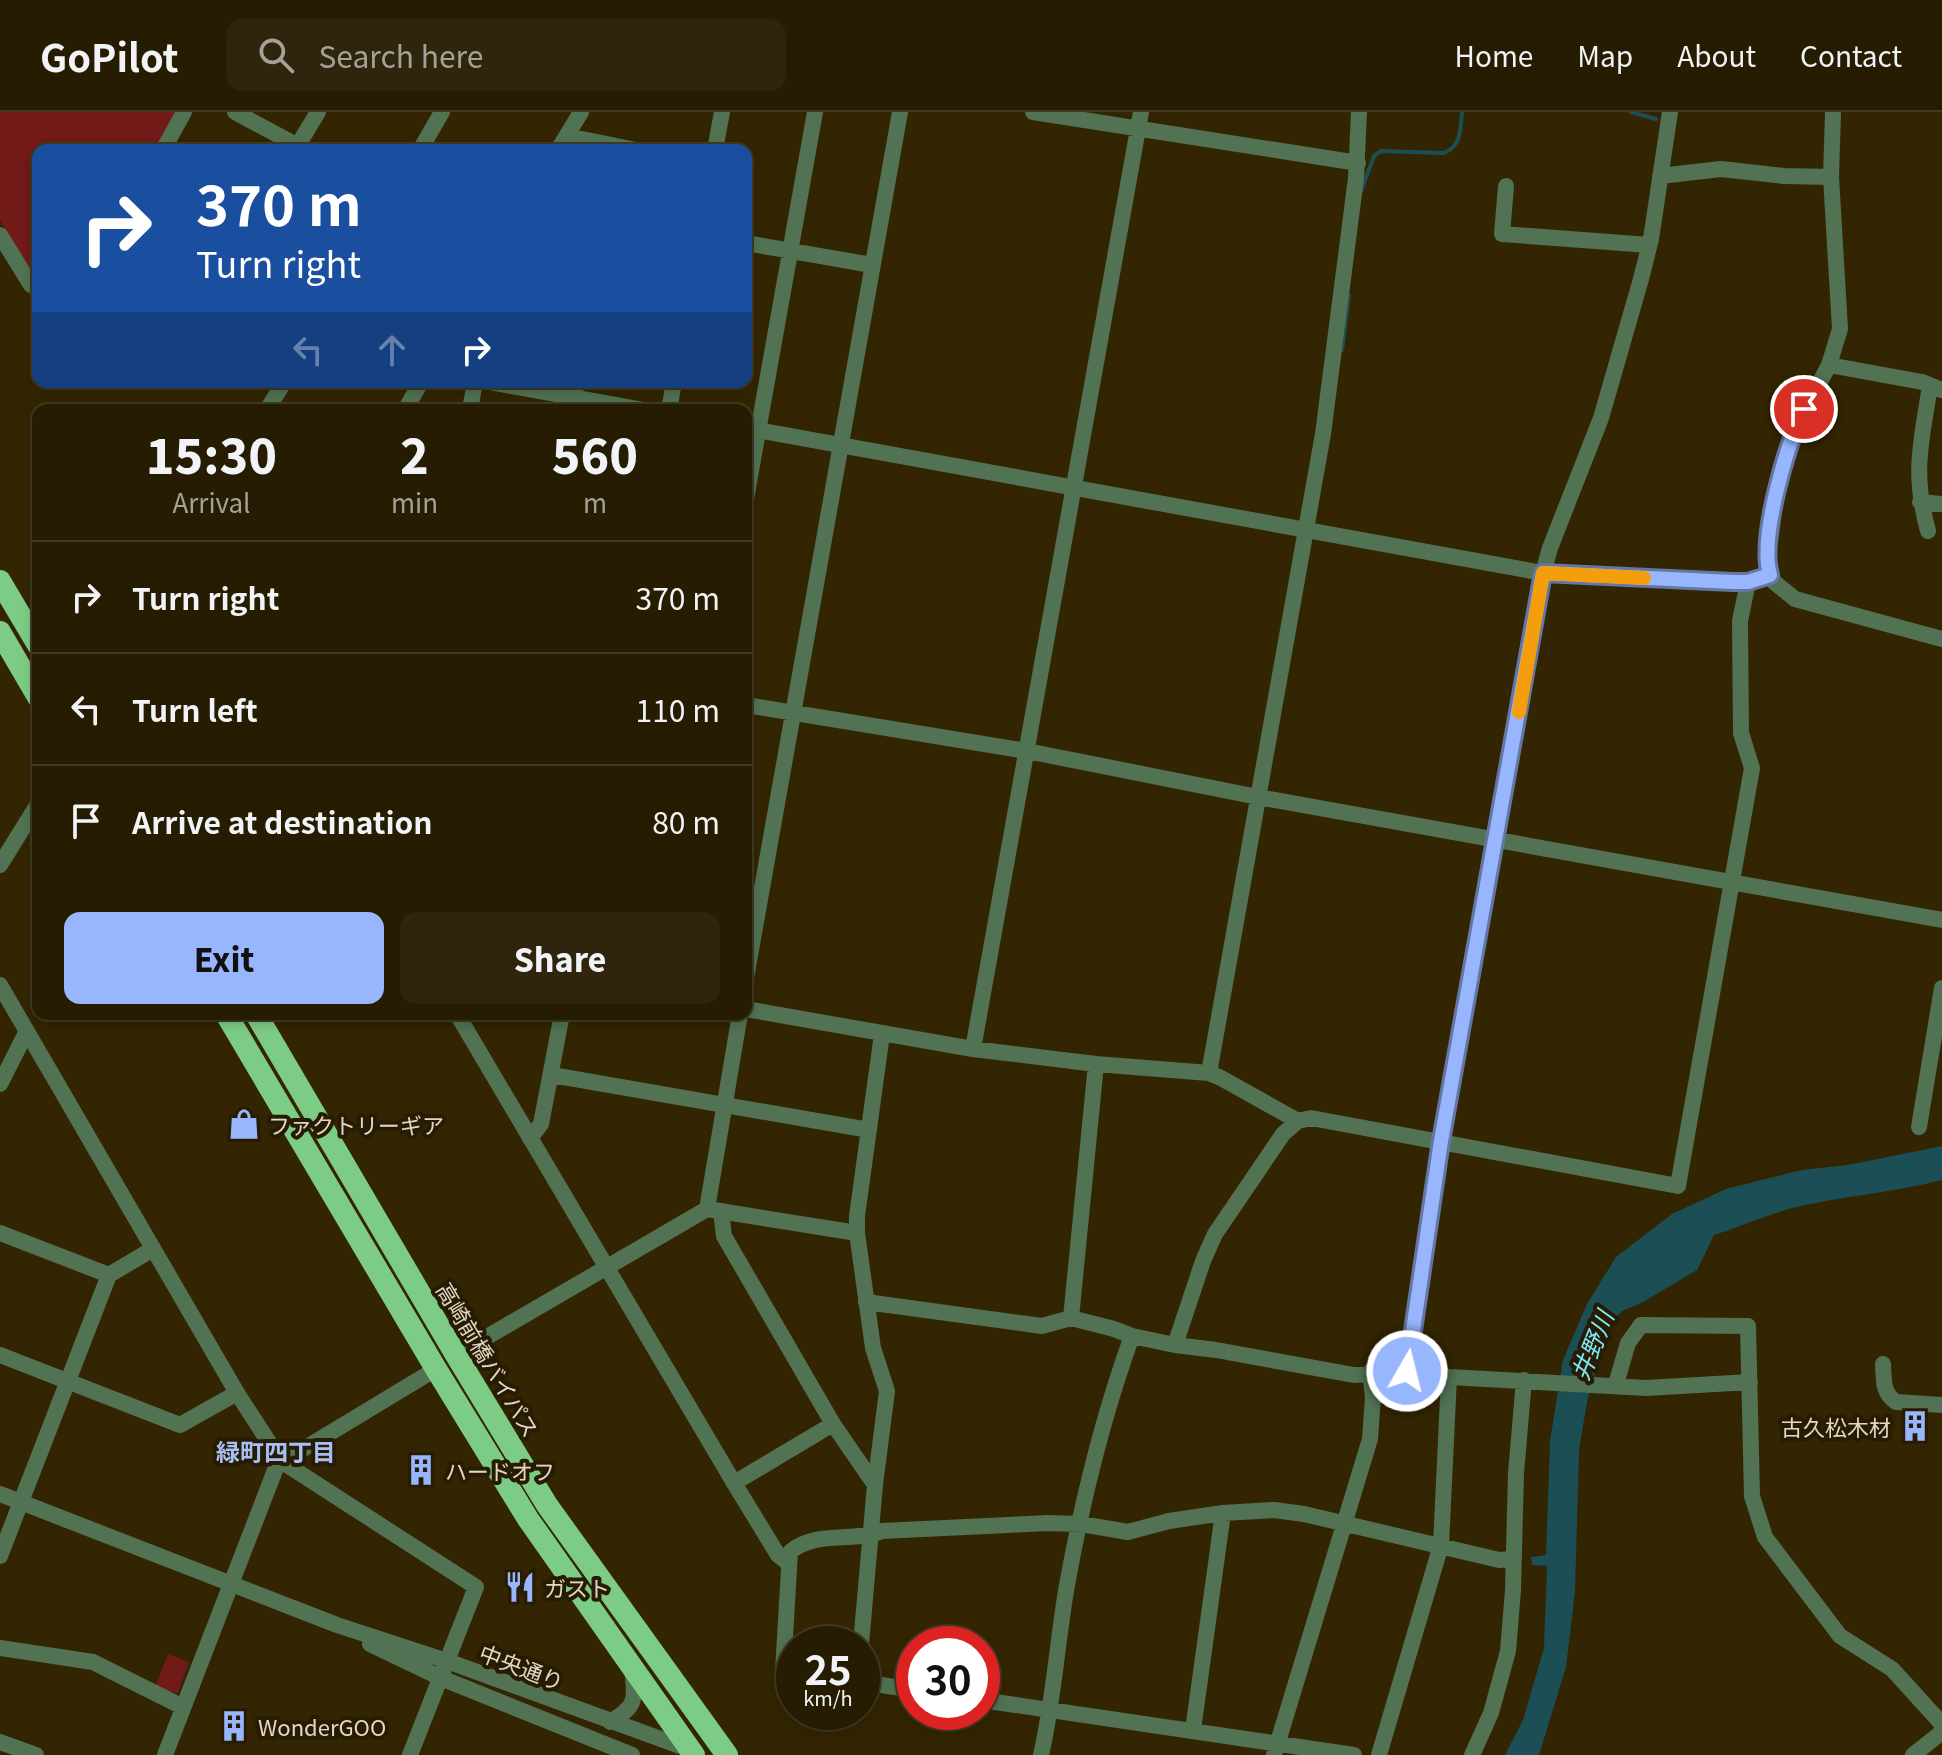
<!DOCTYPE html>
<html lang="en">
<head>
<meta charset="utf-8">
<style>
  :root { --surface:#261c02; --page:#2e250c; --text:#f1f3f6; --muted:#a4a199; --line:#423a24; --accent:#98b6fd }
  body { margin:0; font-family:Georgia,"Noto Sans JP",serif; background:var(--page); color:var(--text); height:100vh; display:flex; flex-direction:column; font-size:30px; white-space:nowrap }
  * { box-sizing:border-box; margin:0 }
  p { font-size:26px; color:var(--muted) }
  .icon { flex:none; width:44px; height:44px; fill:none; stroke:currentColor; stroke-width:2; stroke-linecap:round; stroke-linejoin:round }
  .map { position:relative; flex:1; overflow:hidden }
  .sheet { position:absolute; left:32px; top:292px; width:720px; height:616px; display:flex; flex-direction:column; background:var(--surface); border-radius:16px; box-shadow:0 4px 12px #0003,0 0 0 2px var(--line) }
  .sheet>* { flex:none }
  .banner { position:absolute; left:32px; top:32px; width:720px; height:244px; border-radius:16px; box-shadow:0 4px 12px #0003,0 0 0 2px var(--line); background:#1a4fa0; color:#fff; overflow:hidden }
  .speed { position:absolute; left:776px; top:1514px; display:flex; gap:16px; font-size:40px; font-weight:700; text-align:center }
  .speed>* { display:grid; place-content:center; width:104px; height:104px; border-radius:50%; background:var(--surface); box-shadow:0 4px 12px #0003,0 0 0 2px var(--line); line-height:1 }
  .speed small { font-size:20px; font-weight:400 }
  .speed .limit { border:12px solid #d22; background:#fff; color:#111 }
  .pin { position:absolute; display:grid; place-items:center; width:68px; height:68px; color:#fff; margin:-34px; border:4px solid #fff; border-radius:50%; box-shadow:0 2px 8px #0007 }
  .me { position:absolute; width:88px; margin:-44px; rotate:8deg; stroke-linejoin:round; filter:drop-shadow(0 0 6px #0008) }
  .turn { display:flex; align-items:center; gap:28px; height:168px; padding:0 32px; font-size:36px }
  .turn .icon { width:104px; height:104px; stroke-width:2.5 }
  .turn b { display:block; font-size:56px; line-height:68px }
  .lanes { display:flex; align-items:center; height:76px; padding:0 32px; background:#0003; justify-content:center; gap:40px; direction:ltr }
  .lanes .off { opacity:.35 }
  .eta { display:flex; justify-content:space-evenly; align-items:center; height:136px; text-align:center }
  .eta b { font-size:48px; font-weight:800; line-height:56px }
  .cta { display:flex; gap:16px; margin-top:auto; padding:16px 32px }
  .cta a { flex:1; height:92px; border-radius:16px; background:var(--accent); color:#111; font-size:32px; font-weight:800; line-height:92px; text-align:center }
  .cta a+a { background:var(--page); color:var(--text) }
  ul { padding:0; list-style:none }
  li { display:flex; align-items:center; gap:24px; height:112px; padding:0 32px; border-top:2px solid var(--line) }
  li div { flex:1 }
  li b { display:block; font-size:30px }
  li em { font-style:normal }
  header { display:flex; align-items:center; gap:48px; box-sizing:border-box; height:112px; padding:0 40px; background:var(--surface); border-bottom:2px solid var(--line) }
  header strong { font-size:38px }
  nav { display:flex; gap:44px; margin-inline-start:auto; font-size:28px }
  .search { width:560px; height:72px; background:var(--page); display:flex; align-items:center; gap:20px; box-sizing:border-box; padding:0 28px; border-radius:16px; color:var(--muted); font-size:30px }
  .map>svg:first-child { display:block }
  .green { fill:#711a18 }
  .water { fill:#1c4f55 }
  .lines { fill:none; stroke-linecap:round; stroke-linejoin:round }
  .stream { stroke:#1c4f55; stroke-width:4 }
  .minor { stroke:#517253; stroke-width:16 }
  .tertiary { stroke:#517253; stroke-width:16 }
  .trunk { stroke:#7dcc85; stroke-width:22 }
  .route-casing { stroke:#6376a4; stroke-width:20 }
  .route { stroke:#98b6fd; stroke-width:14 }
  .slow { stroke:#f59e0b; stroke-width:14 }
  .labels { text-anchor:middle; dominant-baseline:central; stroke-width:8; stroke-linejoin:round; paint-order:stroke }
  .poi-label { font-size:22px; fill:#e0d7c4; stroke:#271c03; text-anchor:start }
  .street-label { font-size:22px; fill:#e0d7c4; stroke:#271c03 }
  .water-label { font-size:24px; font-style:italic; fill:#7de7f5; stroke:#271c03 }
  .neighbourhood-label { font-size:24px; font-weight:bold; fill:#a8bff4; stroke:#271c03 }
</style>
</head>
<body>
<header>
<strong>GoPilot</strong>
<div class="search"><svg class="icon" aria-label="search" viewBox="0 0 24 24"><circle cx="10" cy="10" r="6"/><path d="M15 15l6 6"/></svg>Search here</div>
<nav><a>Home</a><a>Map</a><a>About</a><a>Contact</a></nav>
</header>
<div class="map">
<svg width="1942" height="1643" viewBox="0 0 1942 1643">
  <rect width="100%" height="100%" fill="#332502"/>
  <!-- green -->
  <path class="green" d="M0 0H176L155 38H38V166L26 153 0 108Z
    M168 1542 189 1550 178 1581 165 1580 155 1575Z"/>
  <!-- water -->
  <path class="water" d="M1942 1034V1068C1894 1080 1845 1084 1796 1095 1769 1102 1741 1114 1714 1123L1697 1158 1643 1190 1622 1199 1606 1217 1587 1290 1579 1338 1575 1479 1566 1555 1539 1643H1505L1523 1608 1544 1536 1547 1454 1532 1453 1531 1445 1546 1443 1550 1329 1563 1248 1587 1192 1616 1145 1672 1102 1726 1077 1802 1058 1848 1053Z"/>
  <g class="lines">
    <!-- stream -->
    <path class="stream" d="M1631 0 1656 7
      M1361 79 1374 44 1381 39 1444 41C1462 33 1460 18 1462 0
      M1342 238 1349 183"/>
    <!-- minor -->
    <path class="minor" d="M235 0 298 34
      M1033 0 1358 51
      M1833 0 1831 65 1840 217 1829 253 1798 311 1783 350 1776 384 1767 454 1774 470 1795 487 1942 527
      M567 24 636 38
      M163 38 184 0
      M295 38 318 0
      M558 38 581 0
      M715 38 722 0
      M1660 64 1721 57 1784 64 1831 65
      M1506 74 1502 122 1649 133
      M0 123 31 173 38 174
      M746 131 872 153
      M1829 253 1922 270 1942 278
      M405 298 421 270
      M470 298 475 270
      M571 298 577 270
      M669 298 674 270
      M746 387 815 0
      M1920 390 1942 392
      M1928 419C1912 361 1921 331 1930 274
      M746 593 1027 639 1258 685 1942 808
      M746 866 900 0
      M746 897 973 937 1096 952 1209 961 1221 966 1298 1009
      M973 937 1141 0
      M1096 952 1071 1206 1114 1217 1132 1224 1175 1233 1216 1238 1354 1263 1407 1259 1449 1265 1646 1276 1750 1270
      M1209 961 1323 322 1356 66 1359 0
      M552 963 869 1018
      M0 972 26 921
      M1919 1015 1942 876
      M530 1026 541 1012 562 902
      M721 1099 724 1124 833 1312 875 1373
      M0 1121 109 1163
      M866 1190 1042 1214 1071 1206
      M1175 1233 1203 1149 1215 1122 1283 1022 1298 1009 1311 1006 1678 1074 1752 656 1741 621 1740 509 1748 470
      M0 1243 180 1313 237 1281
      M1407 1259 1441 1029 1543 461 1550 436 1601 306 1641 167 1651 127 1670 0
      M1616 1272 1628 1231 1641 1213 1748 1214 1752 1384 1765 1425 1840 1524 1892 1557 1942 1612
      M281 1349 476 1475 410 1643
      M734 1371 833 1312
      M0 1444 109 1163 153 1137
      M861 1532 875 1373 887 1279 873 1236 857 1121V1104L882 922
      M0 1536 93 1550 183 1595
      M794 1561 783 1559 790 1440C816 1418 852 1431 882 1419L1047 1411 1081 1412 1128 1420 1169 1409 1223 1401 1274 1398 1304 1402 1499 1448 1512 1447
      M862 1570 914 1578
      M982 1588 1354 1643
      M1193 1618 1223 1401
      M0 1630 36 1643
      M165 1643 277 1353 436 1257
      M1041 1643C1054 1587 1057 1530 1067 1473 1082 1390 1103 1304 1132 1224
      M1274 1643 1370 1327 1373 1285 1370 1260
      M1379 1643 1441 1433 1449 1265
      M1472 1643 1491 1601 1508 1539 1513 1478 1516 1361 1524 1268"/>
    <!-- tertiary -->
    <path class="tertiary" d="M420 38 442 0
      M489 270 644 298
      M267 298 284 270
      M746 316 1543 461 1733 470H1748L1770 463
      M0 753 38 692
      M0 873 237 1281 281 1349
      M457 902 734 1371 778 1443 788 1451
      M707 1097 740 902
      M456 1243 707 1097 857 1121
      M1883 1252C1884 1267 1882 1281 1896 1290L1942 1293
      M0 1382 337 1513 447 1549 691 1638
      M370 1532 441 1566 632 1643
      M610 1610C637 1594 636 1587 632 1557
      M1913 1643 1942 1620"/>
    <!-- trunk -->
    <path class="trunk" d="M0 469 38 533
      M0 520 38 585
      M226 902 436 1257 528 1407 694 1643
      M256 902 456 1243 547 1393 727 1643"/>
  </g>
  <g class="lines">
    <defs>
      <path id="route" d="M1407 1259 1441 1029 1543 461 1733 470H1748L1770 463C1759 425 1787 333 1804 297"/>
    </defs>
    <!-- route casing -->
    <use href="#route" class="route-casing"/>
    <!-- route -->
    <use href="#route" class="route"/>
    <!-- slow -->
    <path class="slow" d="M1519 600 1543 461 1644 466"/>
  </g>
  <!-- icons -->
  <defs>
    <symbol id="shop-bare" viewBox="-9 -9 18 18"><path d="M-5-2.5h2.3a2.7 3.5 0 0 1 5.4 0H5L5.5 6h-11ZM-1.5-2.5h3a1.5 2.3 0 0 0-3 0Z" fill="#98b6fd" stroke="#271c03" stroke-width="2.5" paint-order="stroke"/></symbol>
    <symbol id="building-bare" viewBox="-9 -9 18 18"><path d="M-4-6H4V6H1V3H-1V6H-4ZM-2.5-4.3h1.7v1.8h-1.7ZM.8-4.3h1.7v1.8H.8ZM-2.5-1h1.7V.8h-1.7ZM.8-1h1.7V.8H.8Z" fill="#98b6fd" stroke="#271c03" stroke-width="2.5" paint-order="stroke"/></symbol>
    <symbol id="restaurant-bare" viewBox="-9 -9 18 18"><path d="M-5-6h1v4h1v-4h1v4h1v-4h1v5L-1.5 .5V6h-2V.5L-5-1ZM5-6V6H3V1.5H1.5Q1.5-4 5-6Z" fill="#98b6fd" stroke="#271c03" stroke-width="2.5" paint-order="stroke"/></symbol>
  </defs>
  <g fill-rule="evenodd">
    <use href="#shop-bare" x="222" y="990" width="44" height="44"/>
    <use href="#building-bare" x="1893" y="1292" width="44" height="44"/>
    <use href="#building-bare" x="399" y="1336" width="44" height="44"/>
    <use href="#restaurant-bare" x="498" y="1453" width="44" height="44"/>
    <use href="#building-bare" x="212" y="1592" width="44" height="44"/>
  </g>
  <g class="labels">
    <!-- poi labels -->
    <g class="poi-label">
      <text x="268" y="1012">ファクトリーギア</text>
      <text x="1891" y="1314" text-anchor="end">古久松木材</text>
      <text x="445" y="1358">ハードオフ</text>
      <text x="544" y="1475">ガスト</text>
      <text x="258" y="1614">WonderGOO</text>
    </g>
    <!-- street labels -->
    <g class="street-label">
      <text transform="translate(489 1247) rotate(59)">高崎前橋バイパス</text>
      <text transform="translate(522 1554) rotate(21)">中央通り</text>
    </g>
    <!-- water labels -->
    <g class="water-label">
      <text transform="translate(1591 1233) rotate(-68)">井野川</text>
    </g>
    <!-- neighbourhood labels -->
    <g class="neighbourhood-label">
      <text x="276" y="1338">緑町四丁目</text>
    </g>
  </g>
</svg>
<div class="speed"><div>25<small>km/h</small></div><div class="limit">30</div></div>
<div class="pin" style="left:1804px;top:297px;background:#d93025"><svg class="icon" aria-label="arrive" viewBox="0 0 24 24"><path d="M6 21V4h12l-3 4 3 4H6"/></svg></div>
<svg class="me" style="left:1407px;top:1259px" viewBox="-20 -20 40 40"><circle r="17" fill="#98b6fd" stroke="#fff" stroke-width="3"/><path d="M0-11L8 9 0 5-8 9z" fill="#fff"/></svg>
<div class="banner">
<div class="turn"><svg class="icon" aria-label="right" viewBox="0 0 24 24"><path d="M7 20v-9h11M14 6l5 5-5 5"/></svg><div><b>370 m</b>Turn right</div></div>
<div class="lanes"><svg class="icon off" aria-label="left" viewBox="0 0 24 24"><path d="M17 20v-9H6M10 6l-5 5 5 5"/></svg><svg class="icon off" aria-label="ahead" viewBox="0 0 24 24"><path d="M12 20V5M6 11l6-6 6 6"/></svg><svg class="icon" aria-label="right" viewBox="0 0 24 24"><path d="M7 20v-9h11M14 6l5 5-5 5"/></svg></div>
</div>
<section class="sheet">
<div class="eta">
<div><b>15:30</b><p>Arrival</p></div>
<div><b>2</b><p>min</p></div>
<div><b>560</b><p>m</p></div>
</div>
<ul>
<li><svg class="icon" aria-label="right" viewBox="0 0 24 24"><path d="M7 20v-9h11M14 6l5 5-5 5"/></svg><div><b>Turn right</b></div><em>370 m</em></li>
<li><svg class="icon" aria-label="left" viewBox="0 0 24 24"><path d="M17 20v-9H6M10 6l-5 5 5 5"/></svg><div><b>Turn left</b></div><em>110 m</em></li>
<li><svg class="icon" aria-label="arrive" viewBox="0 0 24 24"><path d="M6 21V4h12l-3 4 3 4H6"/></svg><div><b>Arrive at destination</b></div><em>80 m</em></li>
</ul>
<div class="cta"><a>Exit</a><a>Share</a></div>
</section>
</div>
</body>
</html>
